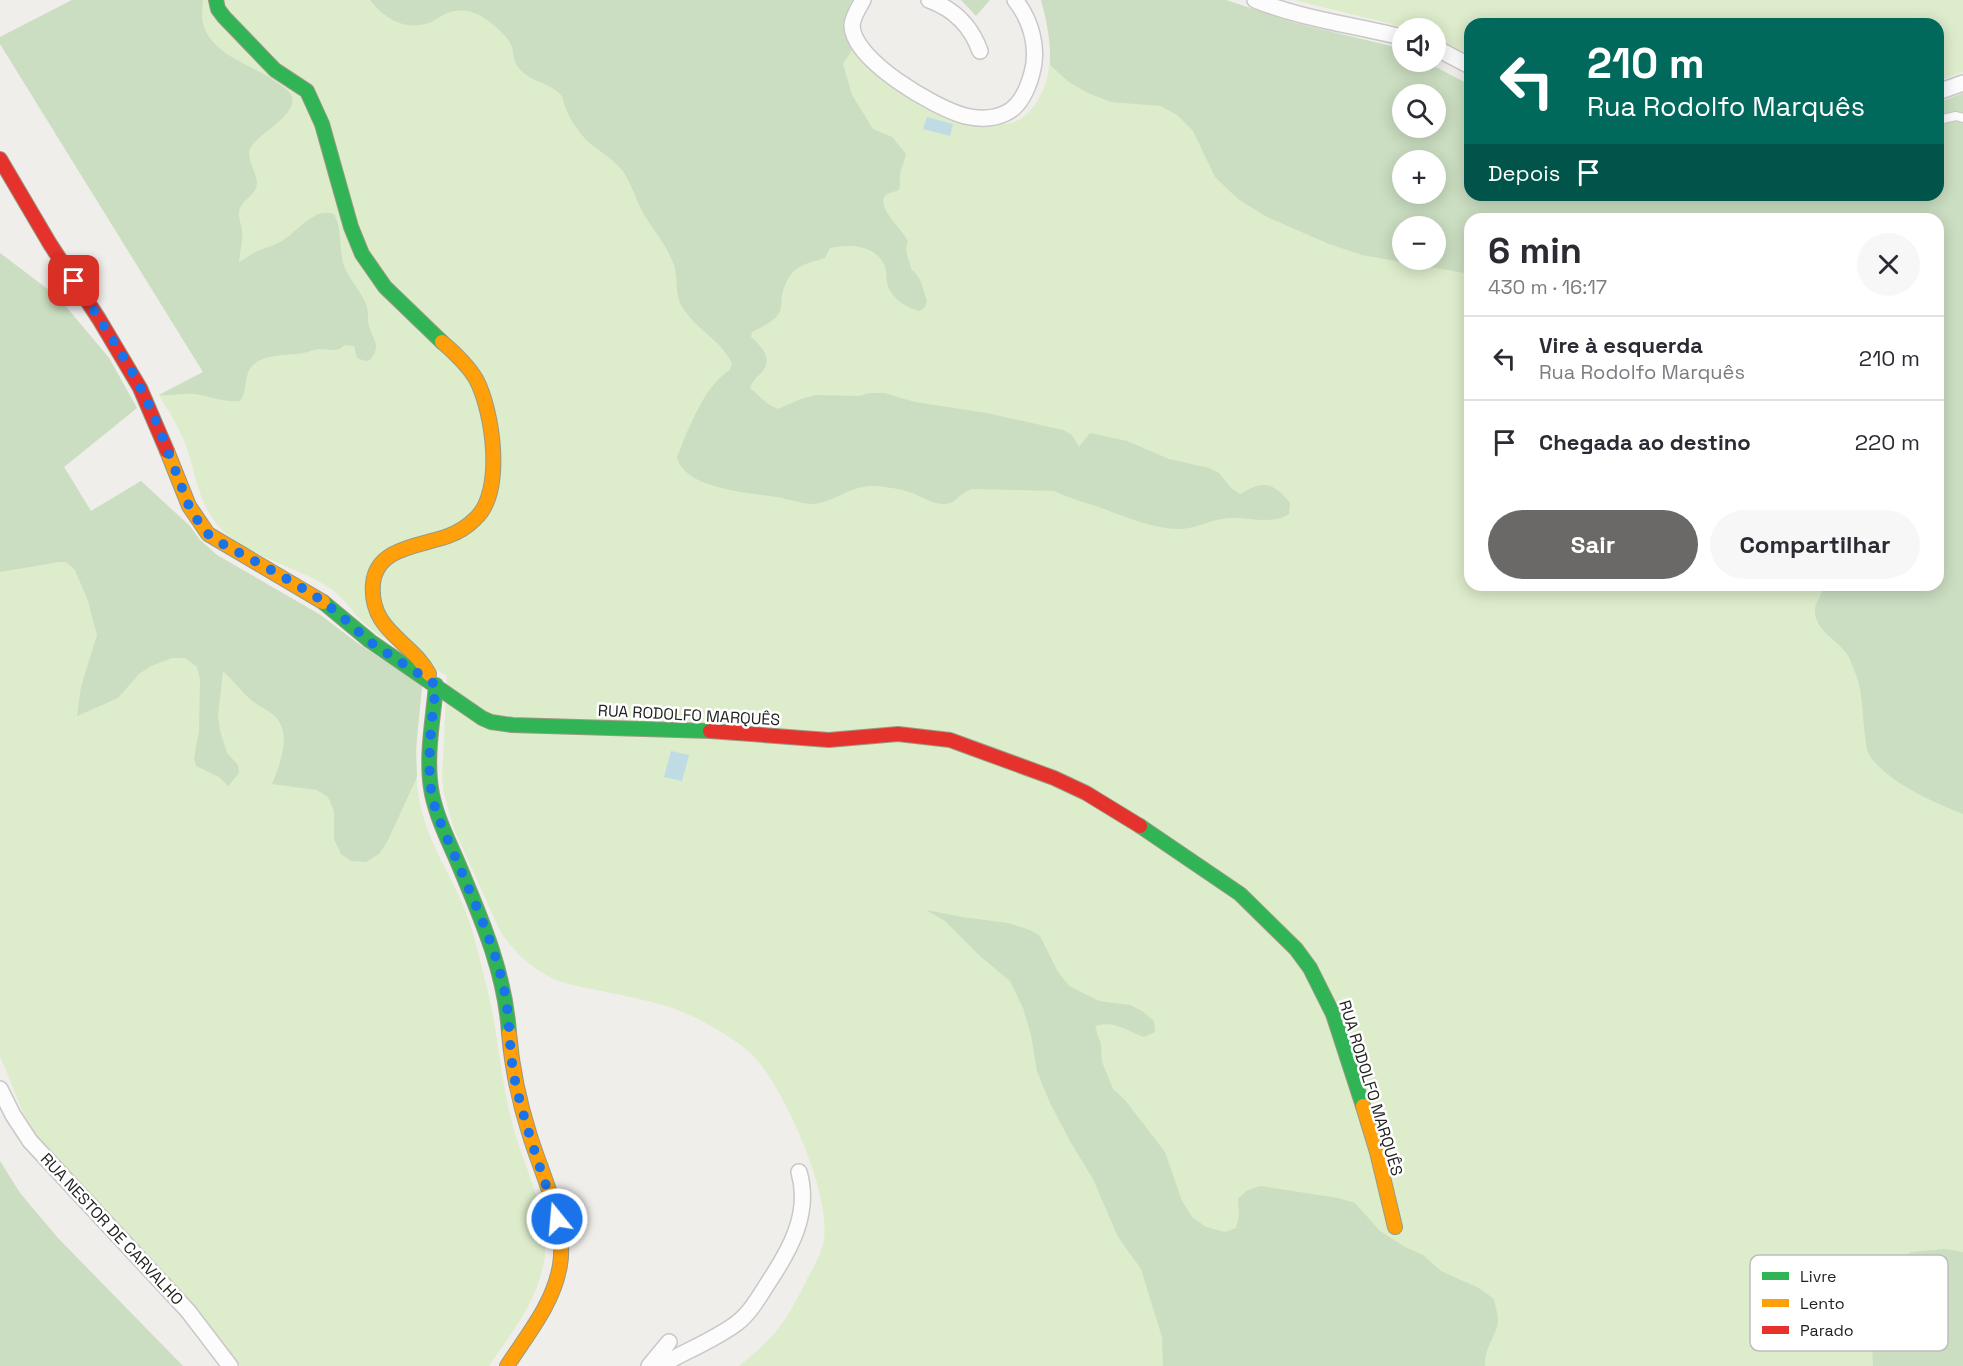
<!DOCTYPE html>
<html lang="pt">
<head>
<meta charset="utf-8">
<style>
  :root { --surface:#fff; --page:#f7f7f7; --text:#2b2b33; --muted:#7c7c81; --line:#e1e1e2; --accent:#6a6968 }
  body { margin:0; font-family:"Space Grotesk",sans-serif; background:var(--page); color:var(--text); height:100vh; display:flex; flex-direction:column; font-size:22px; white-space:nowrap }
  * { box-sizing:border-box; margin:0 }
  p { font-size:20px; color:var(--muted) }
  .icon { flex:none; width:33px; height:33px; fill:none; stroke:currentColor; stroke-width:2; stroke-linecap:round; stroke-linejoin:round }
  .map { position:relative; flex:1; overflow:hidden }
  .details { position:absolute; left:1464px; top:213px; width:480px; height:378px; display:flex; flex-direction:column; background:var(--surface); border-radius:18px; box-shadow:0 3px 15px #0003 }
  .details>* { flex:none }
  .banner { position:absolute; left:1464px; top:18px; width:480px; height:183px; border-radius:18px; box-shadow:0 3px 15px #0003; background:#00695c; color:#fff; overflow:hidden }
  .fabs { position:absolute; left:1392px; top:18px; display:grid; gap:12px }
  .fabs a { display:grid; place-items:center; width:54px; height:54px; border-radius:50%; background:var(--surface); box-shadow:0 3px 15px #0003; font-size:30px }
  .pin { position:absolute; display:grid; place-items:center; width:51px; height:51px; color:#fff; margin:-26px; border-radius:12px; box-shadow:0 3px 9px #0006 }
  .me { position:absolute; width:66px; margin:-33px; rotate:343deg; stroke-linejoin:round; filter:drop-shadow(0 0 4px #0008) }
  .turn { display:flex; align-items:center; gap:21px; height:126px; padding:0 24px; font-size:27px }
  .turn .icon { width:78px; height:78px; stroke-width:2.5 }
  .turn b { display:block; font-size:42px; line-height:51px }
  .then { display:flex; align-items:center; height:57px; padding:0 24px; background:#0003; gap:12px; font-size:22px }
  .round { display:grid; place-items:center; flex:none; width:63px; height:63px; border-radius:32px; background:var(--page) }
  .headline { display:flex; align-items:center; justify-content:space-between; height:102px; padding:0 24px }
  h1 { font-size:36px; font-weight:700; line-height:45px }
  .cta { display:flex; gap:12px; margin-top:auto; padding:12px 24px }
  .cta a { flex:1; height:69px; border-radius:36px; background:var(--accent); color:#fff; font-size:24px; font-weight:700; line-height:69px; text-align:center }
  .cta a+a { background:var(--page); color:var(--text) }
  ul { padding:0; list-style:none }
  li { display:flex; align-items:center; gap:18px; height:84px; padding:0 24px; border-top:2px solid var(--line) }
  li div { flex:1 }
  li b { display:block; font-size:22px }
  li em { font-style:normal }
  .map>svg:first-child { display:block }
  .grass { fill:#ddeccb; fill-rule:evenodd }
  .forest { fill:#cbdec1; fill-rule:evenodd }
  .water { fill:#bfdbe3 }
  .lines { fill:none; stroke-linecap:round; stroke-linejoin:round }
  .lane-casing { stroke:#c9c8c7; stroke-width:10 }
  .street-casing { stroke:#c9c8c7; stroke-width:18 }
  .fast-casing { stroke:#999a82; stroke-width:16 }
  .slow-casing { stroke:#999a82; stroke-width:16 }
  .jam-casing { stroke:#999a82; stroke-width:16 }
  .lane { stroke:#fdfcfc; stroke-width:8 }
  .street { stroke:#fdfcfc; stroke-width:15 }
  .fast { stroke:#30b455; stroke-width:14 }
  .slow { stroke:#ff9f0a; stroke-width:14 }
  .jam { stroke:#e5322d; stroke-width:14 }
  .route { stroke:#1a73e8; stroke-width:10; stroke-dasharray:0 18 }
  .labels { text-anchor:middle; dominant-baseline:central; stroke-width:5; stroke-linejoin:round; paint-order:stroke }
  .street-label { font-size:16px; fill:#222; stroke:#fff }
  .key { fill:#fff; stroke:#bdbdbd; stroke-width:1.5 }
  .key-label { font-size:16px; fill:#222 }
</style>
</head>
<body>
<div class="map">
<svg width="1963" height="1366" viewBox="0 0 1963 1366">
  <rect width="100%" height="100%" fill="#f0eeeb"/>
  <!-- grass -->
  <path class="grass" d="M72 0H852C841 22 848 42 863 60 891 76 920 91 948 106 958 112 970 121 981 124 987 126 997 124 1004 124 1017 123 1026 117 1034 106 1057 74 1051 36 1041 0H1226L1295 23 1399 48 1402 50V62H1426L1470 85V195H1938V103L1963 93V1366H739C754 1353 770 1340 781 1325 792 1310 800 1293 808 1277 814 1267 820 1256 823 1244 834 1200 786 1093 757 1060 743 1044 720 1031 702 1021 669 1003 633 998 597 990 581 987 564 984 550 977 528 966 513 950 500 931L454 829 444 794 442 777 447 676C420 659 390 645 366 625 349 610 345 596 323 584 289 564 233 552 211 516 197 495 194 467 185 443 178 426 168 410 159 395L203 372 0 44V37ZM1402 94H1436V128H1402ZM1402 160H1436V194H1402ZM1470 219H1938V585H1470ZM1402 226H1436V260H1402Z
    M1294 0H1963V72L1938 81V24H1470V56L1436 40V28H1407Z
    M0 253 58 297 109 358 137 408 64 467 91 511 141 481 200 540 217 555 319 614 356 642 422 686C418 731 410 778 425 822 437 859 461 892 472 930 479 955 485 980 491 1005 499 1045 502 1086 513 1126 524 1168 554 1223 543 1267 535 1304 510 1335 489 1366H240L202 1317 155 1263 99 1206 39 1139 24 1115 0 1056Z"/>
  <!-- forest -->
  <path class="forest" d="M72 0H203C202 9 201 19 204 27 215 56 252 65 275 81 281 86 289 89 292 97 297 115 260 132 251 147 245 157 256 171 257 182 257 195 245 197 240 208 237 215 241 223 242 230 243 240 240 252 239 262 246 259 252 253 260 250 267 247 275 245 282 241 298 231 314 207 334 214 342 229 339 247 343 263 348 279 360 289 366 304 369 311 367 319 369 326 373 341 382 345 370 360L365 361 357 358 354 346 345 345C336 354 329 348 319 349 311 350 304 354 296 354 283 355 262 355 252 366 243 377 248 391 240 401 224 403 208 395 193 394 181 393 171 396 159 395L203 372 0 44V37Z
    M370 0H852C844 17 846 32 853 48L843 64 852 95 873 129 892 137 906 154C905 161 901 167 900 174 899 180 901 183 899 190 896 191 889 193 886 195 874 207 905 231 908 242 903 253 910 258 911 269 923 279 922 288 927 301L925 307 920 311C906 309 889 296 887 282 886 276 887 270 884 264 873 244 849 244 830 248L825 258C801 265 789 267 782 295 781 301 782 308 779 313 774 322 761 327 752 332L751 337C761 346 774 359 762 372 756 378 753 380 750 388L768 404 778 409 801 399 816 395 859 396 869 393H884L915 402 987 413 1063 430 1072 435 1079 447 1090 433 1127 441 1169 459 1209 468 1219 473 1231 488 1240 494C1264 480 1272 482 1290 503L1289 514C1272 525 1250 517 1231 518 1212 518 1196 530 1177 529 1147 528 1120 514 1093 505 1079 501 1067 497 1054 491L972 489C960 493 957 501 950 503 936 508 919 494 906 491 895 488 881 486 870 486 850 487 833 502 813 504 801 504 789 499 777 497 751 493 682 489 677 456 682 448 683 439 688 430 698 409 709 383 730 370L732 363C720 339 694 328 681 305 675 294 678 278 674 265 667 245 652 229 642 211 635 198 631 182 622 170 610 155 592 148 581 134 575 126 568 116 565 106 563 102 564 98 560 94 549 82 531 83 519 68 513 62 514 54 512 47 509 37 492 23 484 18 473 10 457 8 445 14 439 17 434 21 429 23 404 31 384 18 370 0Z
    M961 0H990L976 16Z
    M1041 0H1226L1295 23 1399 48 1402 50V62H1426L1470 85V195H1938V103L1963 93V814C1933 802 1889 783 1870 756 1862 744 1865 695 1856 675 1853 668 1851 660 1847 654 1837 639 1815 631 1815 611 1814 605 1821 596 1823 590L1837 585H1938V219H1470V274L1362 255 1329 244 1267 217 1238 199 1215 177 1193 131 1177 115 1161 106 1111 102 1088 93 1069 82 1050 65C1051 42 1047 22 1041 0ZM1402 94H1436V128H1402ZM1402 160H1436V194H1402ZM1402 226H1436V260H1402Z
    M0 253 58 297 109 358 137 408 64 467 91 511 141 481 190 526 200 540 217 555 319 614 356 642 422 686 416 748 417 777 387 842 379 854 366 862 351 861 341 854 334 839V811L328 797 317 790 272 784C280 764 294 730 272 714 265 708 256 705 249 698 240 690 233 680 223 671L218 716 220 731 227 753 238 765 239 773 228 786 219 777 196 766 194 758 199 731 200 679 197 667 185 658H172L151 666 139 674 118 698 77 716 81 687 97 635 88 601 75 570 66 562H59L0 572Z
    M926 910 962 917 1008 923 1030 930 1040 936 1058 972 1069 986 1099 1001 1130 1005 1142 1011 1154 1021 1155 1032 1144 1037C1127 1031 1114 1020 1095 1026L1101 1045 1102 1062 1113 1089 1125 1100 1165 1152 1182 1201 1192 1217 1206 1227 1225 1232 1236 1228 1239 1216 1238 1199 1246 1191 1260 1186 1338 1198 1355 1203 1380 1231 1405 1247 1423 1255 1441 1271 1479 1288 1494 1299C1495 1306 1499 1316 1498 1323 1495 1337 1483 1351 1485 1366H1163L1162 1337 1141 1269 1118 1237 1093 1179 1070 1141 1050 1103 1037 1071 1031 1035 1023 1008 1010 981 980 956 945 921Z
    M0 1161 20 1193 58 1238 183 1366H0Z
    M1945 1249 1963 1252V1366H1873L1872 1338 1878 1276 1890 1263 1912 1252Z"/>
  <!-- water -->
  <path class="water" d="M927 117 953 124 950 136 923 129Z
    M671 751 689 755 682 781 664 777Z"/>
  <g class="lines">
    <defs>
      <path id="lane" d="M1938 120 1956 116 1963 118"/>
      <path id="street" d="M863 0C859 7 853 16 852 25 852 60 935 108 965 116 978 119 994 119 1006 113 1021 106 1028 88 1032 73 1039 48 1031 20 1015 0
        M929 0C954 9 971 26 980 51
        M1255 0C1303 19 1353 25 1402 37
        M1436 48 1470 66
        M1938 92 1963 83
        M0 1089 13 1115 30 1141 188 1311 230 1366
        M649 1366 669 1342
        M660 1366C685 1351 713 1341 737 1323 750 1313 759 1297 768 1283 790 1250 811 1213 799 1172"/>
      <path id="fast" d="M216 0 218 9 224 17 275 70 307 91 322 124 351 227 362 254 385 287 442 342
        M323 602 370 641 482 718 491 722 512 725 710 731
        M436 685C433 721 425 759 432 794 437 818 448 840 458 863 481 918 505 972 509 1033
        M1140 826 1240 894 1296 949 1310 968 1333 1014 1363 1106"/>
      <path id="slow" d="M167 451 189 506 208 534 323 602
        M429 674C412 641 369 631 373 584 376 547 421 546 448 536 459 532 467 527 475 519 505 492 493 411 476 379 467 364 455 353 442 342
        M1363 1106 1377 1152 1395 1227
        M507 1366C527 1335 554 1303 560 1265 567 1224 542 1175 530 1136 519 1102 512 1068 509 1033"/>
      <path id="jam" d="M0 159 50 244 99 319 140 388 167 451
        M710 731 829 740 898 734 950 740 1054 778 1086 793 1140 826"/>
    </defs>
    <!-- lane casing -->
    <use href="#lane" class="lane-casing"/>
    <!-- street casing -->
    <use href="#street" class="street-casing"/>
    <!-- fast casing -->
    <use href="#fast" class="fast-casing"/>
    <!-- slow casing -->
    <use href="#slow" class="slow-casing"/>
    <!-- jam casing -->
    <use href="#jam" class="jam-casing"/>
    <!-- lane -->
    <use href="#lane" class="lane"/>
    <!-- street -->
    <use href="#street" class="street"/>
    <!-- fast -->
    <use href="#fast" class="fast"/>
    <!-- slow -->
    <use href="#slow" class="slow"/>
    <!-- jam -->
    <use href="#jam" class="jam"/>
  </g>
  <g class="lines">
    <!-- route -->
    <path class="route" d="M74 281C101 321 133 368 152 412 165 443 177 475 189 506L198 521 208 534 223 544 273 571 314 595 339 614 370 642 436 685C432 720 424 773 435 807 441 827 451 846 459 866 475 904 494 944 503 985 511 1018 508 1052 516 1085 526 1130 543 1175 557 1219"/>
  </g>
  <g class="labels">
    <!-- street labels -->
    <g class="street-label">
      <text transform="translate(689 715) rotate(3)">RUA RODOLFO MARQUÊS</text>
      <text transform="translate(1371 1088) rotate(73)">RUA RODOLFO MARQUÊS</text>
      <text transform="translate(112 1229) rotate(47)">RUA NESTOR DE CARVALHO</text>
    </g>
  </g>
  <!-- legend -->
  <rect x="1750" y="1255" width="198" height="96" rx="9" class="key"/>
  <rect x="1762" y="1272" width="27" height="8" fill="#30b455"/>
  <rect x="1762" y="1299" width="27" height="8" fill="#ff9f0a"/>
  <rect x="1762" y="1326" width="27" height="8" fill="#e5322d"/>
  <g class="key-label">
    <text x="1800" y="1282">Livre</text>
    <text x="1800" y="1309">Lento</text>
    <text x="1800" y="1336">Parado</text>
  </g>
</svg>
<div class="fabs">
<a><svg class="icon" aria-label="sound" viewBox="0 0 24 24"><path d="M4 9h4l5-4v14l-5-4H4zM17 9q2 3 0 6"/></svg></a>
<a><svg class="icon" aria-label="search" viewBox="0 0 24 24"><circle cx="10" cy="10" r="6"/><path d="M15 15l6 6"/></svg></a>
<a>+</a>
<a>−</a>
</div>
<div class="pin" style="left:74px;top:281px;background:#d93025"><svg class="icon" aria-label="arrive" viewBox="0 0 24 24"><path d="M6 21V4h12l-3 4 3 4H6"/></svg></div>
<svg class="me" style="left:557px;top:1219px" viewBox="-20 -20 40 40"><circle r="17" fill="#1a73e8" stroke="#fff" stroke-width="3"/><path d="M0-11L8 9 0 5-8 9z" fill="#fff"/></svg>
<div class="banner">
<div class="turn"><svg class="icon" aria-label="left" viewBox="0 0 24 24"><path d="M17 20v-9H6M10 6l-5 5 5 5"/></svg><div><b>210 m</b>Rua Rodolfo Marquês</div></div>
<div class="then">Depois<svg class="icon" aria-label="arrive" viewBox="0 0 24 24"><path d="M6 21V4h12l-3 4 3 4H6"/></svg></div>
</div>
<section class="details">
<div class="headline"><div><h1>6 min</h1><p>430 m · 16:17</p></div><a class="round"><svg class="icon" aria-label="close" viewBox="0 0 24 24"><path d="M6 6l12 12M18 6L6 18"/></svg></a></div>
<ul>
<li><svg class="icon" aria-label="left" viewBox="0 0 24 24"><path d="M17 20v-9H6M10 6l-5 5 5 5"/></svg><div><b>Vire à esquerda</b><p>Rua Rodolfo Marquês</p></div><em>210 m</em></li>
<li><svg class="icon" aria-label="arrive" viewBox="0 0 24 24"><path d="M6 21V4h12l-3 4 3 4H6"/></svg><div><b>Chegada ao destino</b></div><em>220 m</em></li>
</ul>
<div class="cta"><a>Sair</a><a>Compartilhar</a></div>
</section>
</div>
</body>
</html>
